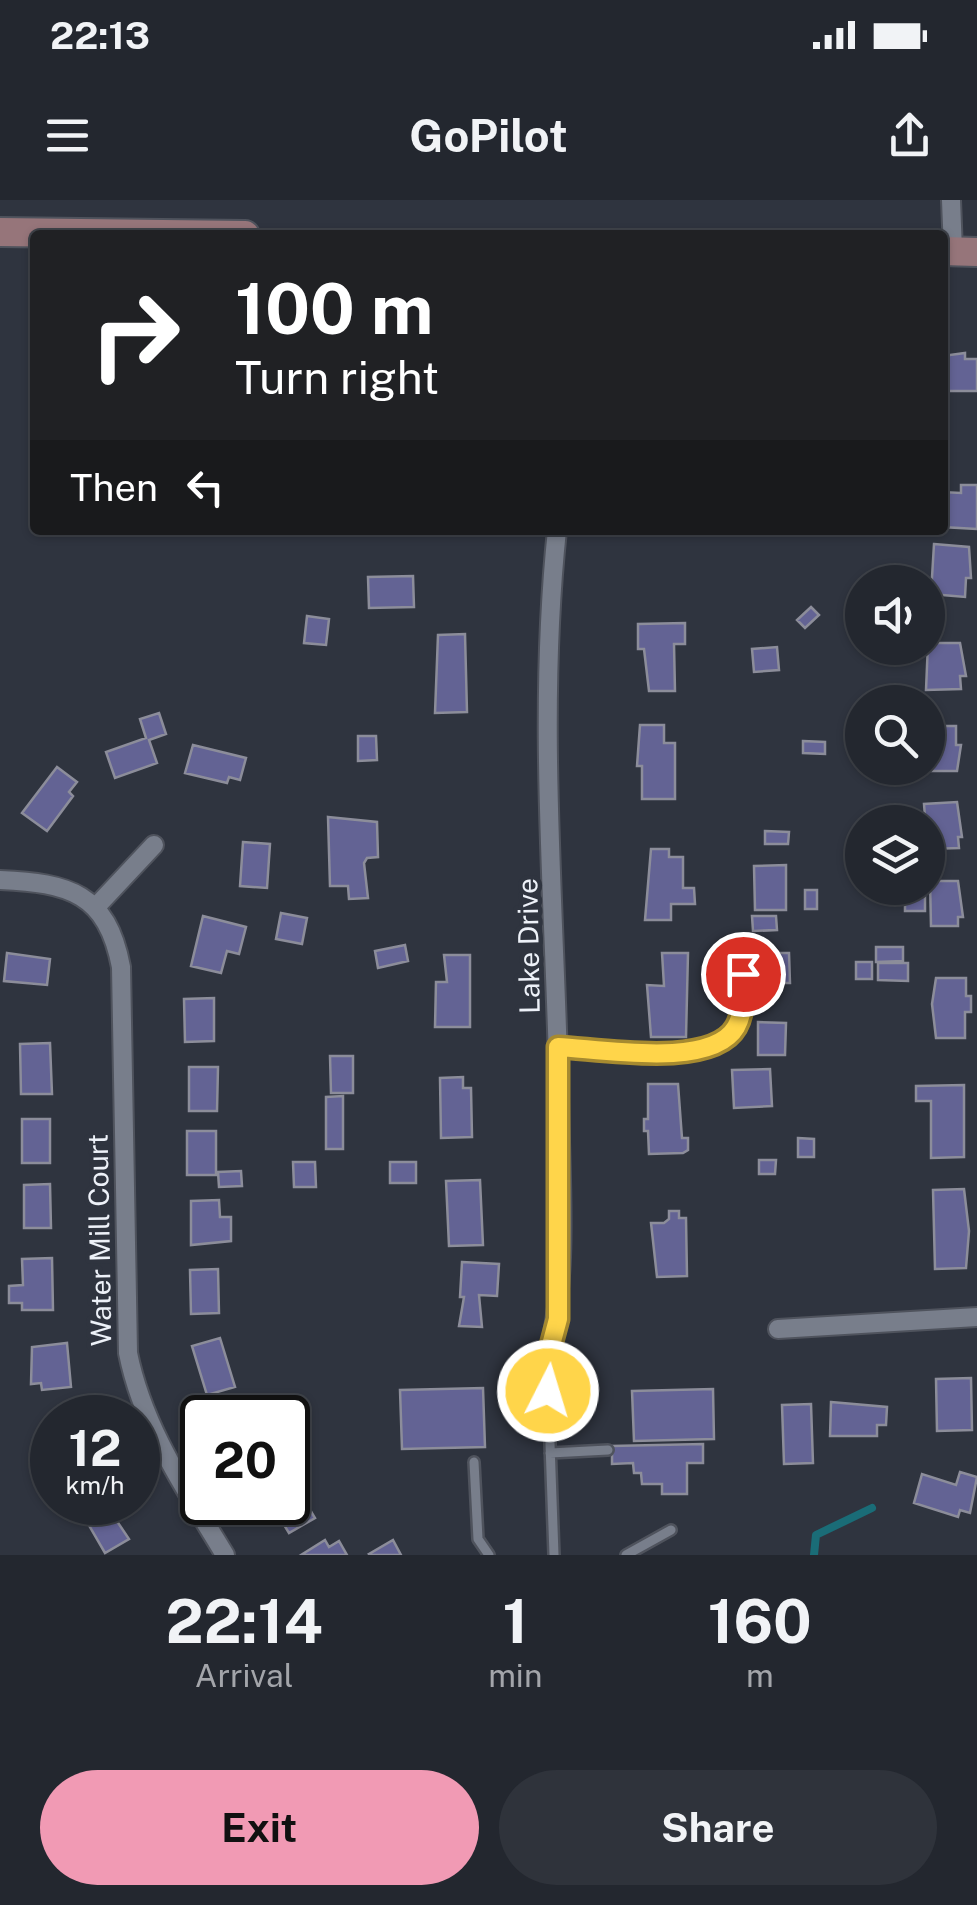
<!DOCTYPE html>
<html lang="en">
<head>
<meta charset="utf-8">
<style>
  :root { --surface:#23272f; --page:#2f333b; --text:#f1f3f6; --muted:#a3a5aa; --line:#40444b; --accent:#f19ab4 }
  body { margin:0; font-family:"Public Sans",sans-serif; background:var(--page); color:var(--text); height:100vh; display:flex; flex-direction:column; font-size:38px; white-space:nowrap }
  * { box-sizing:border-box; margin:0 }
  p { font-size:32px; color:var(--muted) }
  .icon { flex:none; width:55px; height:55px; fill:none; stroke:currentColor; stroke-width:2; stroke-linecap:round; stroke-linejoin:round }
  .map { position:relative; height:1355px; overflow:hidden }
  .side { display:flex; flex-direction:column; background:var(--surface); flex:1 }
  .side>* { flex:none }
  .top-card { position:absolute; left:30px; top:30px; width:918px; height:305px; border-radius:10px; box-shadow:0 2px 8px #0004,0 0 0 2px var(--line); background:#202124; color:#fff; overflow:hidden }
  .controls { position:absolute; left:845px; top:365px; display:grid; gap:20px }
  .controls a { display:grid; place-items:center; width:100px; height:100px; border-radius:50%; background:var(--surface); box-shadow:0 2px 8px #0004,0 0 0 2px var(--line); font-size:50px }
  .speed { position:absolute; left:30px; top:1195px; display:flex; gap:20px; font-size:50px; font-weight:700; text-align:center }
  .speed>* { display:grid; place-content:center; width:130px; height:130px; border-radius:50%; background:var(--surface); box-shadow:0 2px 8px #0004,0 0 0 2px var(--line); line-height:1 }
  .speed small { font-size:25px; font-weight:400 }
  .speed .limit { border:5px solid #111; border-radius:15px; background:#fff; color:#111 }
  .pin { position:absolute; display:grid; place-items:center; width:85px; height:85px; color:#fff; margin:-42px; border:5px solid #fff; border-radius:50%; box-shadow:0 2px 10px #0007 }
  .me { position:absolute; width:110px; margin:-55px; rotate:5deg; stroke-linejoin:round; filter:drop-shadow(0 0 8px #0008) }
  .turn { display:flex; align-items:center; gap:35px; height:210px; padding:0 40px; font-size:45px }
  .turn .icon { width:130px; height:130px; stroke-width:2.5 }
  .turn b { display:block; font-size:70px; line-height:85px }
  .then { display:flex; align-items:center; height:95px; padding:0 40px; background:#0003; gap:20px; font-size:38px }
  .eta { display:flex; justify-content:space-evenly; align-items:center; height:170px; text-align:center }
  .eta b { font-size:60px; font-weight:700; line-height:70px }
  .primary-button { display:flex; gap:20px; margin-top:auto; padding:20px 40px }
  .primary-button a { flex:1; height:115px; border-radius:60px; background:var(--accent); color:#111; font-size:40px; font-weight:700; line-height:115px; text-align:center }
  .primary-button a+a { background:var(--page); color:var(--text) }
  .status { display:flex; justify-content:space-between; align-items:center; height:70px; padding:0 50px; background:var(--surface); direction:ltr }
  .status svg { height:28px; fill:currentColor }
  header { display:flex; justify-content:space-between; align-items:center; height:130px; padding:0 40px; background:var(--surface); font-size:45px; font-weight:700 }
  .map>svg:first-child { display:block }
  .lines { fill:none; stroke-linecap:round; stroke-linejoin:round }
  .stream { stroke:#1a6c77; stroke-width:8 }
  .building { fill:#636394; stroke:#8c8d9a; stroke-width:2.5 }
  .lane-casing { stroke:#4f535d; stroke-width:14 }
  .street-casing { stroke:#4f535d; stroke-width:22 }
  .secondary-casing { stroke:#4f535d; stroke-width:32 }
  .lane { stroke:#787e8b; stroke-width:9 }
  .street { stroke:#787e8b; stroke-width:18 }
  .secondary { stroke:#96757a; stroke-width:28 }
  .route-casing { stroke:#a68a30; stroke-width:25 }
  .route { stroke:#ffd54a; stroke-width:18 }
  .labels { text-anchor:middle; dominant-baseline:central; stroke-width:9; stroke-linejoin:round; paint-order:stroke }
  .street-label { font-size:28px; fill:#edf1f8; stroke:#2f343f }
</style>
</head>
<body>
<div class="status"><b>22:13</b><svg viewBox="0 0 49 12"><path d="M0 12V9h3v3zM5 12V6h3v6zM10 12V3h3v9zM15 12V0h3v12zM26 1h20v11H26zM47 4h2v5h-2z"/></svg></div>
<header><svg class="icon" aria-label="menu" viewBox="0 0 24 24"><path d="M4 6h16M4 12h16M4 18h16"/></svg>GoPilot<svg class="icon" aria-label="share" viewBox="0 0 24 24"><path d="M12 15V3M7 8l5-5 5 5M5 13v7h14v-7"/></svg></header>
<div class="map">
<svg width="977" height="1355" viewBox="0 0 977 1355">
  <rect width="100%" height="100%" fill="#2f343f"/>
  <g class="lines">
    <!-- stream -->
    <path class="stream" d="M814 1355 816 1335 872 1308"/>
  </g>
  <!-- building -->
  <path class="building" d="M965 153V159H977V191H942V156Z
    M961 285H977V329L942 327V292L961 293Z
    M934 344 969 347 971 378H966L965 397 931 394Z
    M413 376 414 407 369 408 368 377Z
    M811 407 819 415 805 428 797 420Z
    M307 416 329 419 326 445 304 443Z
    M685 423V444H674L675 491H649L644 449H638V424Z
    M465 434 467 512 435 513 438 435Z
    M928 443H960L966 476H960L961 489 926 490Z
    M777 447 779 470 754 472 752 449Z
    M159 513 166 534 149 540 157 563 115 578 106 552 146 538 140 519Z
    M640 525H664V543H675V599H642V566H637Z
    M929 526H956V545H961L957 571H929Z
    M358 536H376L377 560 358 561Z
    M803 541 825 542V554L803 553Z
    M193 545 246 558 240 580 229 577 227 583 185 573Z
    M57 567 77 582 69 592 73 596 47 631 22 613Z
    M957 602 962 637H958L959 648 928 649V622H919V617H925L924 604Z
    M328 617 377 622 378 657 367 658 364 663 368 698 349 699 348 686H330Z
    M765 631 789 632 788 644H765Z
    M243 642 270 644 267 688 240 686Z
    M651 649H669V657H683V688H694L695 704H671V720H645Z
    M786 665V710H755L754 666Z
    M930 681H958L963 717H958V726H931Z
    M905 688H925V711H905Z
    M805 690H817V709H805Z
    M281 713 307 718 302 744 276 739Z
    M203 716 246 727 239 754 227 751 221 773 191 766Z
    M752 716H776L777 730 753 731Z
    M405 745 408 761 378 768 375 751Z
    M876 747H903V761L876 762Z
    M7 753 50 759 47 785 4 781Z
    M662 753H688L686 837H651L647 785 664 786Z
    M761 753H789L790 783H761Z
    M444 755H470V827H435L436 782H447Z
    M856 762H872V779H856Z
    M878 763H908V781L878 780Z
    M936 778H966V796H971V812H965V838H936L932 804Z
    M214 798V841L185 842 184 799Z
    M758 822 786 823 785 855H758Z
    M50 843 52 894H21L20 844Z
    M330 856H353V893H331Z
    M189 867H218L217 911H189Z
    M770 869 772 906 734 908 732 870Z
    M463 877V888H471L472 937 441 938 440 878Z
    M648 884H678L682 938H688V950L683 953 649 954 648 931H644V919H648Z
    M964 885V957L931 958V901H916V886Z
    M343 896V949H326V897Z
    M22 919H50V963H22Z
    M187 931H216V975H187Z
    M798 938 814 939V957H798Z
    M759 960H776L775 974H759Z
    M293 962H315L316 987H294Z
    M390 962H416V983H390Z
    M241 971 242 986 219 987 218 972Z
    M480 980 483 1045 449 1046 446 981Z
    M50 984 51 1028H24V985Z
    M964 989 969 1031 966 1068 935 1069 933 990Z
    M219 1000 220 1017H231V1041L191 1045V1001Z
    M669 1011H679V1018H686L687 1076 657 1077 651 1023H664L669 1019Z
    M52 1058 53 1110H22V1103H9V1086L23 1085 22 1059Z
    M462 1062 499 1064 497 1096 479 1095 482 1127 459 1126 464 1097H460Z
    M218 1069 219 1113 191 1114 190 1070Z
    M220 1138 235 1187 207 1195 192 1146Z
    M67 1143 71 1187 42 1190 41 1183 31 1184 32 1147Z
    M971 1178 972 1230 937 1231 936 1179Z
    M483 1188 485 1247 402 1249 400 1190Z
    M713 1189 714 1239 634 1241 632 1191Z
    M831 1202 887 1207 886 1225H877V1236H830Z
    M811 1204 813 1263 784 1264 782 1205Z
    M52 1225V1286L51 1287 33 1249 47 1243 41 1230Z
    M703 1244V1263H687V1294H662V1284H642L641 1273H634L633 1263 612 1264V1246Z
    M960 1272 977 1277 970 1313 960 1310 958 1317 914 1303 922 1274 956 1285Z
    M288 1273 315 1318 289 1333 270 1302H288Z
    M104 1302 129 1339 105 1353 83 1315Z
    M325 1340 329 1347 339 1341 347 1355H301Z
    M393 1340 401 1355H370L369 1354Z"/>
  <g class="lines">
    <defs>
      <path id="lane" d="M558 847C601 849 712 869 736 827 745 811 743 791 743 773
        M547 1160 554 1355
        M550 1253 608 1250
        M474 1262 478 1339 489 1355
        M626 1355 671 1330"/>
      <path id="street" d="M951 0 953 51
        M0 680C69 683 107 693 121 767L128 1153C143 1228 186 1290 225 1355
        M95 708 154 645
        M778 1129 977 1117
        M547 1160C569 1078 560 983 559 897 555 709 537 517 557 330"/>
      <path id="secondary" d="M0 32 245 35
        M942 51 977 52"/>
    </defs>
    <!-- lane casing -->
    <use href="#lane" class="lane-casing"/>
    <!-- street casing -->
    <use href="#street" class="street-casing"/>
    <!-- secondary casing -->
    <use href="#secondary" class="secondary-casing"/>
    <!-- lane -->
    <use href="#lane" class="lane"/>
    <!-- street -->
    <use href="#street" class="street"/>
    <!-- secondary -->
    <use href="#secondary" class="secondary"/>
  </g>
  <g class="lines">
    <defs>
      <path id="route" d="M548 1191 547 1160 558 1119V847C601 849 712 869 736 827 745 811 743 791 743 774"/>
    </defs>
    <!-- route casing -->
    <use href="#route" class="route-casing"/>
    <!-- route -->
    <use href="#route" class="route"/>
  </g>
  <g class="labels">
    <!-- street labels -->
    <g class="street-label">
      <text transform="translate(528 746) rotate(-91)">Lake Drive</text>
      <text transform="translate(99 1040) rotate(-91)">Water Mill Court</text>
    </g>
  </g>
</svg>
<div class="controls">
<a><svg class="icon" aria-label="sound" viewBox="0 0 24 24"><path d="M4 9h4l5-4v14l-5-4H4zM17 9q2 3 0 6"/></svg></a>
<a><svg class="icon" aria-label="search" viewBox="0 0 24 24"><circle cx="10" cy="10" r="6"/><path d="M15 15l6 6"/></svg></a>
<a><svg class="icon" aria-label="layers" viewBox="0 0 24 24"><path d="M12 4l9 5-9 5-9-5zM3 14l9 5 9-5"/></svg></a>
</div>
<div class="speed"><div>12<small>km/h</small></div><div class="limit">20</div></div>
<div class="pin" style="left:743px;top:774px;background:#d93025"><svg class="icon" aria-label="arrive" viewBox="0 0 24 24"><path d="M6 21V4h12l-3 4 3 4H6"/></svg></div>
<svg class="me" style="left:548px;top:1191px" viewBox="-20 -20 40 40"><circle r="17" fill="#ffd54a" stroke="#fff" stroke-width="3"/><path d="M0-11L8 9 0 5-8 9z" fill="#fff"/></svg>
<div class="top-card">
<div class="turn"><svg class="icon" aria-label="right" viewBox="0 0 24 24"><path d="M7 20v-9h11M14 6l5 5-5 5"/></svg><div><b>100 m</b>Turn right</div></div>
<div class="then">Then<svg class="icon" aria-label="left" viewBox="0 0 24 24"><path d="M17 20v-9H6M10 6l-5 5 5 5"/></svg></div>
</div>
</div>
<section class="side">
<div class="eta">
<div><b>22:14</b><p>Arrival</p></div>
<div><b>1</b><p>min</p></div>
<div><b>160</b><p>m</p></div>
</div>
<div class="primary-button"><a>Exit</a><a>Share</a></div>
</section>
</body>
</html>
